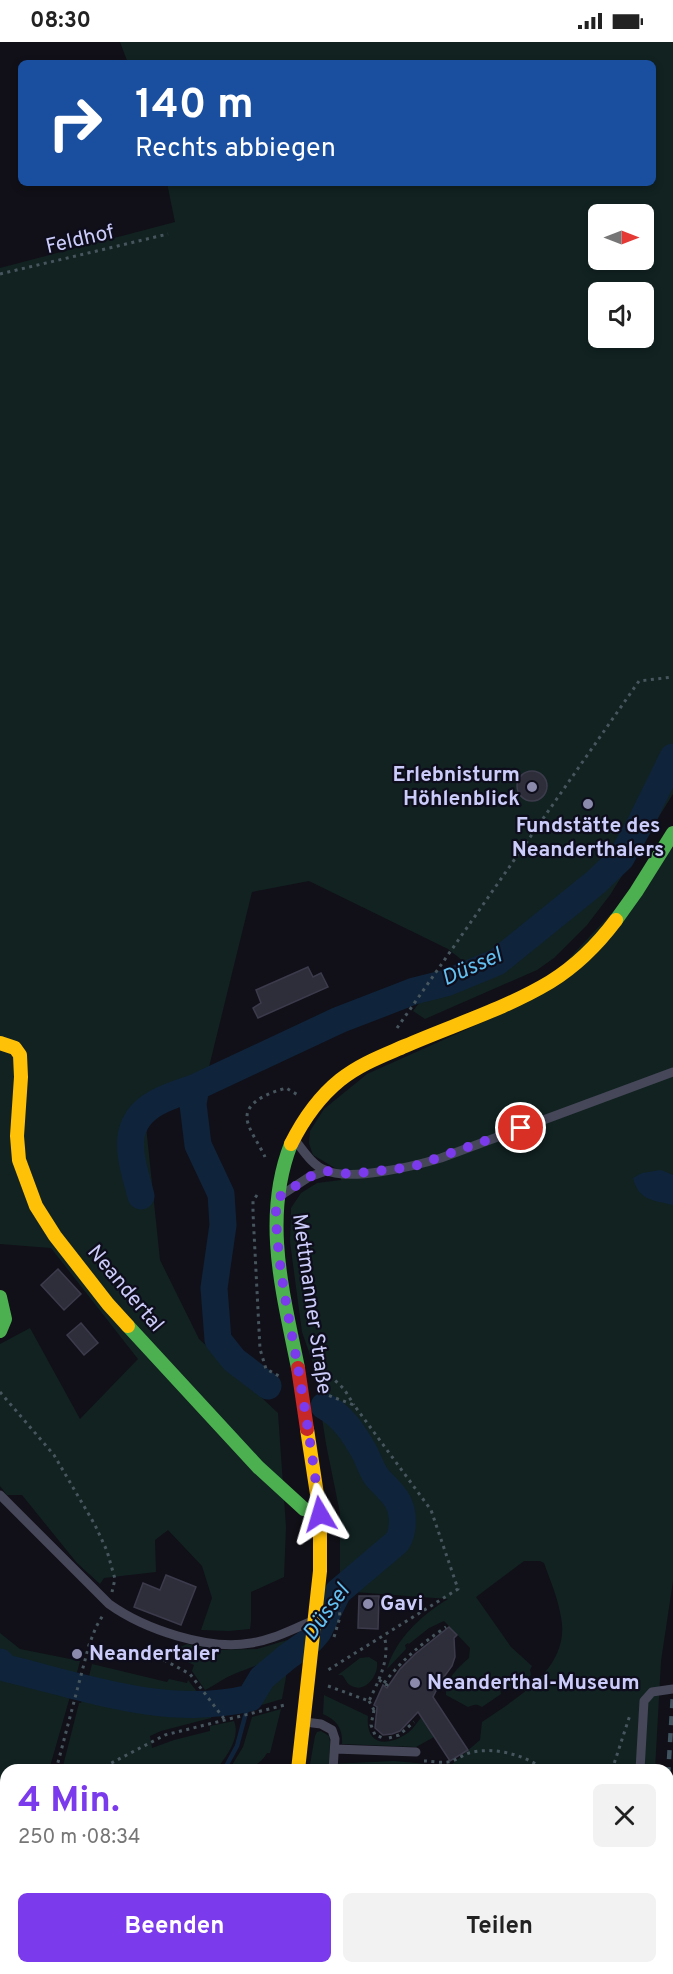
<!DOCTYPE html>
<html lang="de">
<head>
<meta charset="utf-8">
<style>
  :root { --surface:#fff; --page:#f2f2f2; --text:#222; --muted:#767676; --accent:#7c3aed }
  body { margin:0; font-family:Overpass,sans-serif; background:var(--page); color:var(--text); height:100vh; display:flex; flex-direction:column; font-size:22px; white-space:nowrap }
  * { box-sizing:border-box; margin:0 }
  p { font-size:20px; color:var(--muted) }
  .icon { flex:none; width:33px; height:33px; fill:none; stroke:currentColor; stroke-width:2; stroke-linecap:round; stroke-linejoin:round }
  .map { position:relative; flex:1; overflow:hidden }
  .side { position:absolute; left:0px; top:1722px; width:674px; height:210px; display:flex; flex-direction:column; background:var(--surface); border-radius:18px 18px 0 0; box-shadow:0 3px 9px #0003 }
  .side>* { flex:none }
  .guide { position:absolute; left:18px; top:18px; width:638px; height:126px; border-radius:9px; box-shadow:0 3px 9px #0003; background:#1a4fa0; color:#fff; overflow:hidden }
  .needle { width:39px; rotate:90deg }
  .controls { position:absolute; left:588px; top:162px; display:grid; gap:12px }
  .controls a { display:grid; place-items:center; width:66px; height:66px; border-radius:9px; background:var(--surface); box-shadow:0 3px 9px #0003; font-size:30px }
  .pin { position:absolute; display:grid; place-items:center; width:51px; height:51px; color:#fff; margin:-26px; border:3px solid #fff; border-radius:50%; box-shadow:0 2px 6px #0007 }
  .me { position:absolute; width:66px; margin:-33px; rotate:353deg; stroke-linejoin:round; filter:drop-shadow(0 0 4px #0008) }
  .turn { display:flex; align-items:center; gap:21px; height:126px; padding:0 18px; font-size:27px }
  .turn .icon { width:78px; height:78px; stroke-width:2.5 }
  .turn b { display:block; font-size:42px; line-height:51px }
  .round { display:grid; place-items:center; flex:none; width:63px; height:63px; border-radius:9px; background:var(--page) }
  .head { display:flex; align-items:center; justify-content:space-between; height:102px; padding:0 18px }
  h1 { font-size:36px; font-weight:700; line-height:45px; color:var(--accent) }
  .cta { display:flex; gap:12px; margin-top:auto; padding:12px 18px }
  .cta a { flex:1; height:69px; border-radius:9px; background:var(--accent); color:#fff; font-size:24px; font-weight:700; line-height:69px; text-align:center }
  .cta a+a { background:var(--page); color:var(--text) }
  .status { display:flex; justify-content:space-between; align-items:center; height:42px; padding:0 30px; background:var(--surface); direction:ltr }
  .status svg { height:16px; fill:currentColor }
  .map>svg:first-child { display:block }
  .green { fill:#112221; fill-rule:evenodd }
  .water { fill:#0f243b }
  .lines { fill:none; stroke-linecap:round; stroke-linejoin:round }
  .stream { stroke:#0f243b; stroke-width:4.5 }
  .river { stroke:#0f243b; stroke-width:27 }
  .building { fill:#2e2e3b; stroke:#3c3b4c; stroke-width:1.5 }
  .path { stroke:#47565e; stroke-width:3; stroke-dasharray:3 4.5; stroke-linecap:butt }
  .lane { stroke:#464759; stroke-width:9 }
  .fast { stroke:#4caf50; stroke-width:14 }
  .slow { stroke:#ffc107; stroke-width:14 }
  .rail { stroke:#40555f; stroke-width:4.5; stroke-dasharray:9 8; stroke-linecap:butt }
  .jam-bridge { stroke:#c62828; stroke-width:14 }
  .route { stroke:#7c3aed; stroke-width:10; stroke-dasharray:0 18 }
  .poi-dot { fill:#8b8aac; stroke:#0e0d1c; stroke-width:2 }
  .labels { text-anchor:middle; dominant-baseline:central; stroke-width:4.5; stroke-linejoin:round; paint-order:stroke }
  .street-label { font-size:21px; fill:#ccccfb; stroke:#0e0d1c }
  .poi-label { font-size:21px; font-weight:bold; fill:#ccccfb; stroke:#0e0d1c; text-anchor:start }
  .water-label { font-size:22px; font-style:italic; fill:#63c1f2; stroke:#0e0d1c }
</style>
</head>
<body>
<div class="status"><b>08:30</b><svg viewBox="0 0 49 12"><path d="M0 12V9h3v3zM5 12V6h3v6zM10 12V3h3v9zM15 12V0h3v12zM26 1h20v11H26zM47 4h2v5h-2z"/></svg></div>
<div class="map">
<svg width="673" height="1932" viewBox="0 0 673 1932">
  <rect width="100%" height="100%" fill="#111018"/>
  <!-- green -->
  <path class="green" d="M120 0H673V752L610 853 587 883 554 916 537 928 425 977 413 969 438 936 468 923 448 907 309 839 252 850 208 1029 144 1065 160 1218 199 1297 278 1371 286 1485 284 1535 251 1550V1579L250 1587 229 1589 201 1588 212 1556 202 1524 168 1488 155 1498 156 1530 104 1536 100 1542 77 1521 22 1453H7L0 1444V1302L30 1286 80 1377 138 1317 51 1206 0 1202V226L175 180 167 141H652V21H128ZM598 172H644V218H598ZM598 250H644V296H598Z
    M673 806V1539L661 1619 655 1728H309L315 1694 317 1690 321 1689 329 1694 330 1700 329 1722 394 1719 450 1724 480 1698 482 1680C518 1655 571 1626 561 1575 558 1556 550 1538 544 1521L540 1519H524L476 1555 511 1605 532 1624 530 1628 531 1633 520 1642 511 1646 507 1643H502L500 1647 501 1652 482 1665C476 1661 473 1663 468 1665L446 1653C446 1636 457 1627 469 1616L470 1606 444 1579 429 1586 409 1602 408 1601 405 1603 406 1607 387 1627C396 1596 422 1573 448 1557L354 1550 340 1540V1471L326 1402 314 1324 302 1290 290 1200 291 1166 301 1151 317 1141 341 1138 340 1129 313 1113 309 1101 310 1089 324 1067 367 1032 528 960Z
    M0 1591 20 1607 80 1619 76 1634 58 1631 57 1649 71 1651 49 1728H6V1926H109L113 1932H0Z
    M291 1597C272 1619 265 1620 239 1630 227 1634 217 1642 205 1648L192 1629 194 1623 175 1614 178 1606 187 1602 216 1608 257 1607Z
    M369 1615 377 1620C379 1633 365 1653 350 1643 346 1641 345 1635 342 1633H338L360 1616Z
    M92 1622 167 1640 169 1637 187 1641 188 1638 198 1651 187 1656 159 1653 88 1639Z
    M288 1624 282 1657 255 1665 263 1647Z
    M84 1652C113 1659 157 1673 186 1670 194 1669 202 1667 210 1665L213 1670 211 1676 161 1689 150 1694 152 1706 174 1698 210 1689V1684L234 1679C241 1696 226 1715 216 1728H62L79 1661H81Z
    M324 1653 368 1674C365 1705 389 1705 409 1690 414 1686 417 1680 421 1676L434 1695 416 1705 342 1702C343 1687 337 1678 323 1672Z
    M281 1667 270 1711H267C259 1726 244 1728 229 1728L243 1705 252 1675Z
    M331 1926H449V1932H333Z"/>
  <!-- water -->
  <path class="water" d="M661 1128 673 1133V1163C653 1158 639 1159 633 1136L642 1131Z
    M149 1926H272L275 1932H151Z"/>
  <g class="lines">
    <!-- stream -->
    <path class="stream" d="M224 1728 237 1704 250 1656
      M123 1926 126 1932"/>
    <!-- river -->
    <path class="river" d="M141 1154C132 1119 117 1083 156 1061 168 1054 183 1050 196 1045
      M268 1344 234 1318 218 1298 214 1246 223 1183 221 1152 198 1103 193 1062 196 1045 339 978 414 949 446 941 497 920 596 840 621 816 641 780 673 715
      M0 1620 5 1626C85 1645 167 1676 250 1656L262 1636 287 1615 311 1598 318 1590 338 1550 397 1500C404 1490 404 1471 398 1460 393 1450 383 1443 376 1434 372 1428 369 1420 366 1413 355 1393 344 1375 324 1364"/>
  </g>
  <!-- building -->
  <path class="building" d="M517 744a15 15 0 1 1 30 0a15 15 0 1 1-30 0Z
    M308 925 313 935 321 931 328 945 258 976 253 966 261 961 256 948Z
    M58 1227 81 1252 64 1268 41 1243Z
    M81 1281 98 1301 84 1313 67 1293Z
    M166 1533 196 1545 181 1583 134 1565 143 1541 160 1548Z
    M359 1554H379L378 1587 358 1586Z
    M449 1585 457 1593 454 1596 455 1615 452 1624 441 1639 433 1655 468 1708 450 1719 418 1670 400 1689 392 1692 383 1693 375 1686 377 1665 374 1663 383 1643 387 1646 400 1627 415 1612Z"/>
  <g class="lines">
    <!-- path -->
    <path class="path" d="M0 232 168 192
      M397 986 639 639 673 635
      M265 1115C261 1105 247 1086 247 1076 246 1058 273 1050 286 1046L298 1053
      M257 1153 253 1159V1171L260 1307 266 1327 279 1334
      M319 1323 344 1347 354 1363
      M0 1350 54 1413 95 1483 107 1509 115 1537 112 1550
      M322 1351 354 1363 431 1468 458 1547 328 1628
      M334 1595 340 1575 338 1555
      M164 1618 190 1632 225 1678
      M379 1638 387 1643 386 1644
      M384 1641C403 1617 421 1602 446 1585
      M328 1644 369 1659C378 1640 391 1616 384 1594
      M369 1659 374 1668 376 1664
      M374 1668 371 1683 375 1693 383 1696
      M389 1696 399 1693 414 1680
      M424 1719C433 1719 444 1722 452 1719 458 1717 463 1713 469 1711 494 1704 525 1713 545 1728
      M56 1728 89 1603 96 1585 103 1573
      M98 1728 165 1693 285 1663
      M612 1728 630 1673
      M0 1774 6 1777
      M92 1926 94 1932"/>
    <!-- lane -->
    <path class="lane" d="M295 1098C303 1108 312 1123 325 1128 349 1140 415 1124 441 1116L673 1030
      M283 1152 309 1135 326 1129
      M0 1453 109 1562C144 1587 208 1609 251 1601 273 1598 292 1587 313 1579
      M305 1680 321 1682 332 1688 335 1697 333 1728
      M335 1707 416 1710
      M640 1728 644 1659 652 1650 673 1647
      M357 1926 360 1932
      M404 1926 407 1932
      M577 1926V1932"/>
    <!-- fast -->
    <path class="fast" d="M616 878 636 850 673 791
      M291 1102C262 1176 283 1251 298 1326
      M0 1255 5 1277 0 1289
      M128 1284 258 1425 304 1467 320 1472"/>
    <!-- slow -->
    <path class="slow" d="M0 1001 15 1006 20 1013 21 1035 17 1094 19 1118 36 1164 55 1194 108 1262 128 1284
      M291 1102C303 1078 319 1055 340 1038 360 1022 382 1014 405 1004 453 983 505 967 550 940 576 924 598 902 616 878
      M298 1728 320 1529V1472L307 1387
      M319 1926 321 1932"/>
    <!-- rail -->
    <path class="rail" d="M668 1734 673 1651
      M662 1926V1932"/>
    <!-- jam-bridge -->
    <path class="jam-bridge" d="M298 1326 307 1387"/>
  </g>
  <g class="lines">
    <!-- route -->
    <path class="route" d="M320 1472C314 1423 306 1374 298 1326 288 1270 275 1214 276 1157L309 1135 326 1129 350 1132 412 1125 521 1086"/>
  </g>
  <!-- markers -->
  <g class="poi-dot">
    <circle cx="532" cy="745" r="6"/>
    <circle cx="588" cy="762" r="6"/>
    <circle cx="368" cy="1562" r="6"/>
    <circle cx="77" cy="1612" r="6"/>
    <circle cx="415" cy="1641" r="6"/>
  </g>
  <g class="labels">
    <!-- street labels -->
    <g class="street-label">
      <text transform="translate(80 198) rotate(-13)">Feldhof</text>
      <text transform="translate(125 1247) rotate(50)">Neandertal</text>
      <text transform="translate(311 1262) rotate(82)">Mettmanner Straße</text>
    </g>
    <!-- poi labels -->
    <g class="poi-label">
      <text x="520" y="733" text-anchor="end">Erlebnisturm<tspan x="520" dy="24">Höhlenblick</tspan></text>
      <text x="588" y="784" text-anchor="middle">Fundstätte des<tspan x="588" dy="24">Neanderthalers</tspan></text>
      <text x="380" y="1562">Gavi</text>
      <text x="89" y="1612">Neandertaler</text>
      <text x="427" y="1641">Neanderthal-Museum</text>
    </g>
    <!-- water labels -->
    <g class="water-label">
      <text transform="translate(472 926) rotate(-24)">Düssel</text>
      <text transform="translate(327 1571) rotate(-54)">Düssel</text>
    </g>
  </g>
</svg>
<div class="controls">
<a><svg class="needle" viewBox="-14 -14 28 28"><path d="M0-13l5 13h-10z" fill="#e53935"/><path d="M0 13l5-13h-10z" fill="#767676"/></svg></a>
<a><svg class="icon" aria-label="sound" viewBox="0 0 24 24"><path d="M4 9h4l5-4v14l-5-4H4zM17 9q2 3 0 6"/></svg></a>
</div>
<div class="pin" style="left:521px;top:1086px;background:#d93025"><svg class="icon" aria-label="arrive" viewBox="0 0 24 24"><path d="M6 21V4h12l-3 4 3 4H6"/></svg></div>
<svg class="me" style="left:320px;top:1472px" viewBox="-20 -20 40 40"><path d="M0-17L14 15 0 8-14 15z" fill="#7c3aed" stroke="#fff" stroke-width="4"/></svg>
<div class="guide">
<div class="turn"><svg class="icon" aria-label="right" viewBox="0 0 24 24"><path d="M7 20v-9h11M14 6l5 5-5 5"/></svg><div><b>140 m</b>Rechts abbiegen</div></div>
</div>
<section class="side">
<div class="head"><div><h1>4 Min.</h1><p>250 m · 08:34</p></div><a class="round"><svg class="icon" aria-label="close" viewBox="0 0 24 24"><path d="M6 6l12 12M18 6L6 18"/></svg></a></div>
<div class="cta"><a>Beenden</a><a>Teilen</a></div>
</section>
</div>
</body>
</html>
